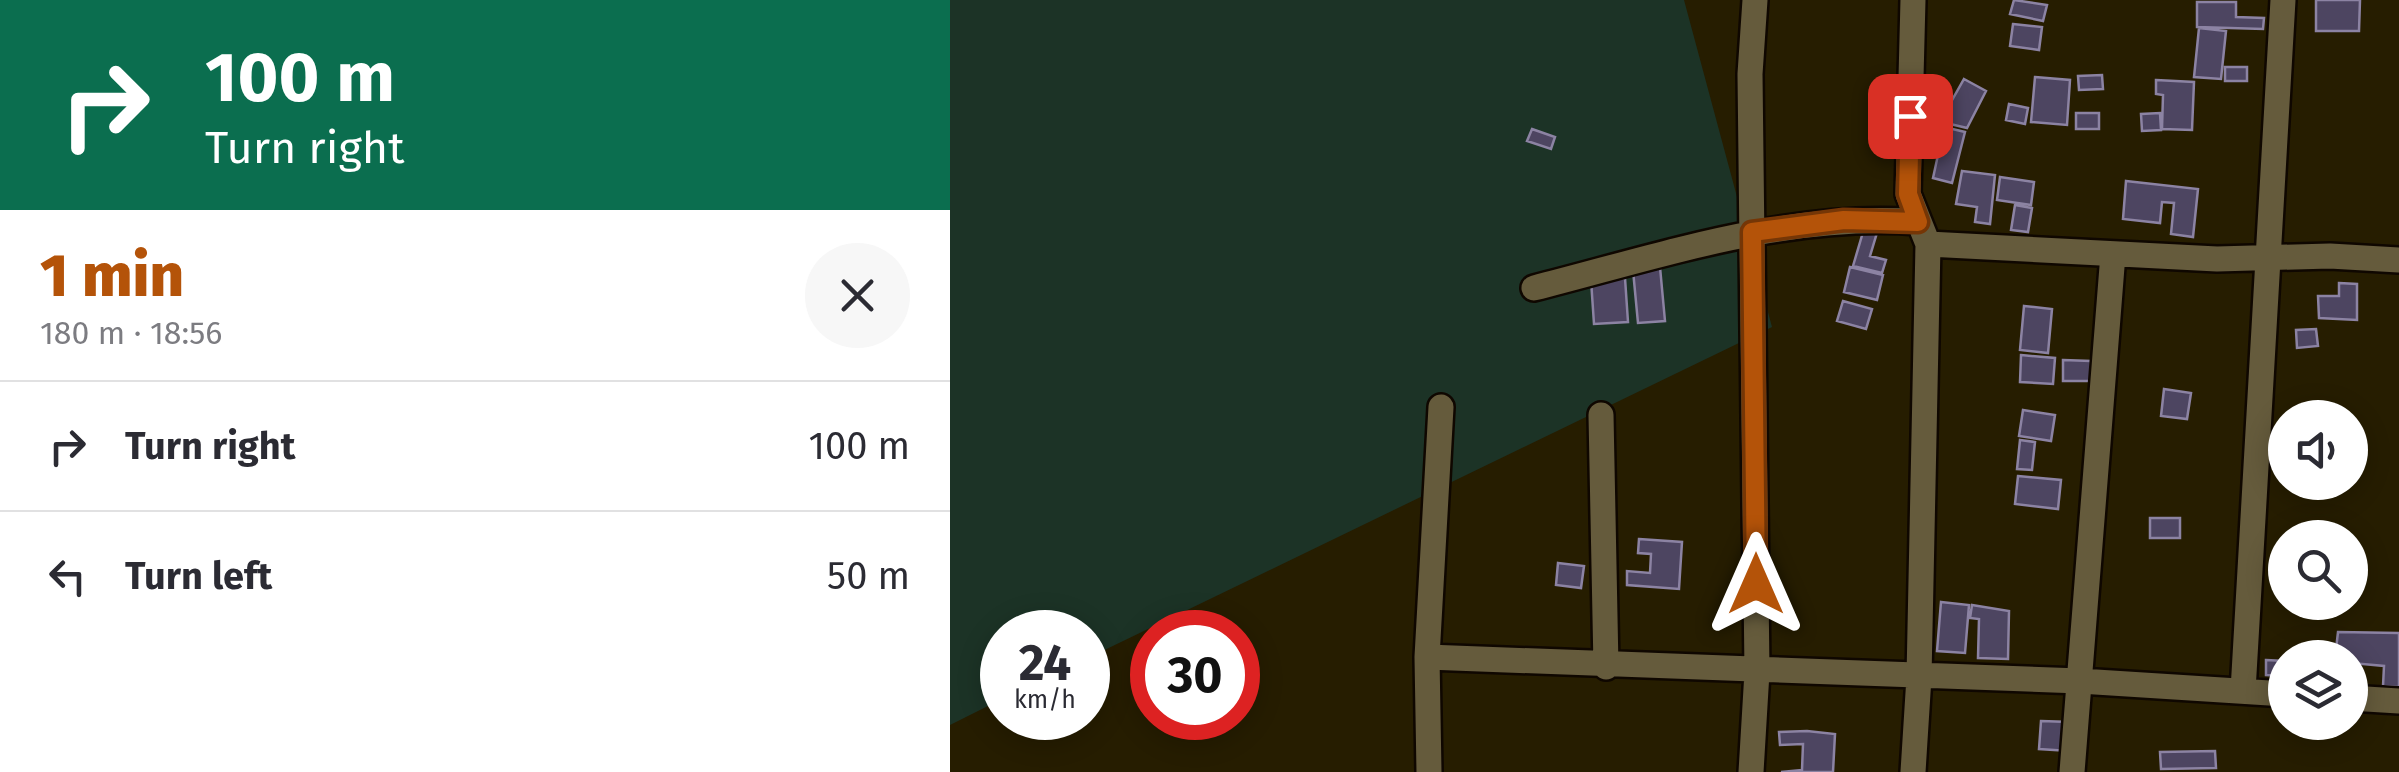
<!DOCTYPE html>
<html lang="en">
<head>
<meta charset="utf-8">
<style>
  :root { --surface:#fff; --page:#f7f7f7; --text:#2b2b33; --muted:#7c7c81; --line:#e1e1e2; --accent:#b45309 }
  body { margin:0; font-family:"Fira Sans",sans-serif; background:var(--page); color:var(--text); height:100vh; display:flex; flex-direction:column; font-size:38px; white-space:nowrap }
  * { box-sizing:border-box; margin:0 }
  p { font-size:32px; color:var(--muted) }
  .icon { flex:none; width:55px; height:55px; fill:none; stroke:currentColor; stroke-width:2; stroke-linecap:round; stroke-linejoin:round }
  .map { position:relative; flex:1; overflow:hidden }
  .side { display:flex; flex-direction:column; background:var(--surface); width:950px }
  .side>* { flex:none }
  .top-card { background:#0b6e4f; color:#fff; overflow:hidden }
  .tools { position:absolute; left:1318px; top:400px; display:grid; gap:20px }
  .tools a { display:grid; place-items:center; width:100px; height:100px; border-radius:50%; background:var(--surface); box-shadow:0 5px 25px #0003; font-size:50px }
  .speed { position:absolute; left:30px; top:610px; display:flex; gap:20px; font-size:50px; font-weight:700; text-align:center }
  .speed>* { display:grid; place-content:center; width:130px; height:130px; border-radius:50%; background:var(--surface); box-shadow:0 5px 25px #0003; line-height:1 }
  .speed small { font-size:25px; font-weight:400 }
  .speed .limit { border:15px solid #d22; background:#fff; color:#111 }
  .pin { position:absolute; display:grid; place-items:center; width:85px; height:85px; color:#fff; margin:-42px; border-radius:20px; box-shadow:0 5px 15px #0006 }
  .me { position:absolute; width:110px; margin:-55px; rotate:0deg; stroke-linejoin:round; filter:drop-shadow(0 0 8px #0008) }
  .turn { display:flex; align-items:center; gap:35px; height:210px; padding:0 40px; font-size:45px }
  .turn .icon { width:130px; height:130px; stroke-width:2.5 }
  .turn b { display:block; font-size:70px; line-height:85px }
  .round { display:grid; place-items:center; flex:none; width:105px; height:105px; border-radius:52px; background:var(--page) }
  .head { display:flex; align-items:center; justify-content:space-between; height:170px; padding:0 40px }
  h1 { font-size:60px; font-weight:800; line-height:75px; color:var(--accent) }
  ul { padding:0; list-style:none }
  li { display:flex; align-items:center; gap:30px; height:130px; padding:0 40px; border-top:2px solid var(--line) }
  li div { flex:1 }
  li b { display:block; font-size:38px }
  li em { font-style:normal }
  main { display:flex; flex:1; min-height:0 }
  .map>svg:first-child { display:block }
  .green { fill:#1c3326 }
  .building { fill:#4d4561; stroke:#8c83a3; stroke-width:2.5 }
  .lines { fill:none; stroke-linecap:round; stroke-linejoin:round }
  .minor-casing { stroke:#0f0700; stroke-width:30 }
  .minor { stroke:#655b3c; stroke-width:25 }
  .route-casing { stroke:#753606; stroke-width:25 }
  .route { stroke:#b45309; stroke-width:18 }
</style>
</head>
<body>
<main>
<section class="side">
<div class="top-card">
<div class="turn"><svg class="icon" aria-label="right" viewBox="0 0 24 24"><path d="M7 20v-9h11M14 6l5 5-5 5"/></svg><div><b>100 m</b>Turn right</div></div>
</div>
<div class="head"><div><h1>1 min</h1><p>180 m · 18:56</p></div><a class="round"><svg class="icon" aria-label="close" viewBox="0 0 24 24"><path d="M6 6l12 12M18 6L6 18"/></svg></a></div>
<ul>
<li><svg class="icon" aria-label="right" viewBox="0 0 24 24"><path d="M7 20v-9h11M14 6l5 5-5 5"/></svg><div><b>Turn right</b></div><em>100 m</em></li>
<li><svg class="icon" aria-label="left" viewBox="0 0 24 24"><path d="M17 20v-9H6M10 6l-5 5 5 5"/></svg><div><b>Turn left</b></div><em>50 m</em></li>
</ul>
</section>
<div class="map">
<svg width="1449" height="772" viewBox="0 0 1449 772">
  <rect width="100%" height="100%" fill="#261d00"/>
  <!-- green -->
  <path class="green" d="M0 0H734L822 327 138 658V632H52V699L0 725Z"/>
  <!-- building -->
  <path class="building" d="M1064 0 1097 5 1093 21 1060 14Z
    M1366 0H1410L1409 31H1366Z
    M1247 2H1286V17L1314 18 1313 29 1247 27Z
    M1063 24 1092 27 1089 50 1060 46Z
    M1249 28 1276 31 1271 79 1244 77Z
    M1275 67H1297V81H1275Z
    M1152 75 1153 89 1129 90 1128 76Z
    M1085 77 1120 80 1117 125 1081 122Z
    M1014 79 1036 91 1017 128 975 118 978 104 997 109Z
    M1206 80 1244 82 1242 130 1212 129 1213 95 1206 94Z
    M1059 104 1078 108 1075 124 1056 120Z
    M1126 113H1149V129H1126Z
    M1210 113 1211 130 1192 131 1191 114Z
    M977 123 1015 132 1002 183 983 178 988 155 973 154Z
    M582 129 605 137 601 149 577 141Z
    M1012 171 1045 175 1040 224 1025 222 1027 207 1006 204Z
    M1050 177 1084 182 1081 205 1047 200Z
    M1176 181 1248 189 1243 237 1221 234 1224 203 1212 202 1210 223 1173 219Z
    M1065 205 1082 208 1078 232 1061 230Z
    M916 222 929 226 920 256 936 260 932 273 903 266Z
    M710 267 715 321 688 323 683 270Z
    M900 267 933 275 927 300 894 292Z
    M675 278 678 322 644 324 641 280Z
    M1389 283 1407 284V320L1369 318 1368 296H1389Z
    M893 301 922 309 916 329 887 321Z
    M1074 306 1102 309 1098 353 1070 350Z
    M1366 329 1368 346 1347 348 1346 330Z
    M1071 355 1105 358 1103 384 1070 382Z
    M1113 360 1141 361V381H1113Z
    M1214 389 1241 393 1237 419 1211 416Z
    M1073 410 1105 415 1101 441 1069 436Z
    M1070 440 1085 442 1082 470 1067 469Z
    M1068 476 1111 480 1108 509 1065 504Z
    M1200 518H1230V538H1200Z
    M689 539 732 542 729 589 677 585V571L700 573 701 554 688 553Z
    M608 563 634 566 631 588 606 585Z
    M991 602 1019 605 1015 653 987 651Z
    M1022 605 1059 611 1058 659 1028 658 1029 619 1020 618Z
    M1388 632 1449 633V687L1433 686 1434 666 1402 663 1400 685V658H1385Z
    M1316 660 1335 661V676L1316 675Z
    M1091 721 1120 722 1119 751 1089 749Z
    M857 731 885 734 883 772H831L852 770 853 744 830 745 829 732Z
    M1265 751 1266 768 1211 769 1210 752Z"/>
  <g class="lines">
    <defs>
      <path id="minor" d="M978 244 1267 259 1380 256 1449 260
        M584 288C710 256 837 212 968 222
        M651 415 656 667
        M477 657 491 407
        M1293 691 1333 0
        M1400 698 1449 701
        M479 772 477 657 1130 681 1335 694
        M801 772 807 672 800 74 805 0
        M963 772 969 677 978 244 958 194 963 0
        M1122 772 1163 254"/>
    </defs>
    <!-- minor casing -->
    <use href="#minor" class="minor-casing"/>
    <!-- minor -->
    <use href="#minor" class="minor"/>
  </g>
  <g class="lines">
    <defs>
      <path id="route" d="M806 584 802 232 894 220 968 222 958 194 960 116"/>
    </defs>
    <!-- route casing -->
    <use href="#route" class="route-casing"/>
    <!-- route -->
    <use href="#route" class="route"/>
  </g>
</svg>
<div class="tools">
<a><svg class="icon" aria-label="sound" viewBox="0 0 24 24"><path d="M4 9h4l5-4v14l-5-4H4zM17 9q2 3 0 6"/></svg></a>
<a><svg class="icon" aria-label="search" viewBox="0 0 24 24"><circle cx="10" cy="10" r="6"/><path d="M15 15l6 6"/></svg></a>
<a><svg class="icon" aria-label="layers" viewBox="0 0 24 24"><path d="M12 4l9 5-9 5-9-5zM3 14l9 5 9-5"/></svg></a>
</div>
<div class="speed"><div>24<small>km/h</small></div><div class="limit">30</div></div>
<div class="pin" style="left:960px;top:116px;background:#d93025"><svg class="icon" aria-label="arrive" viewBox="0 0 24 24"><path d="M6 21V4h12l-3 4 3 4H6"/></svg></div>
<svg class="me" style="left:806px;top:584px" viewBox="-20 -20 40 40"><path d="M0-17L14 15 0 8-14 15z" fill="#b45309" stroke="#fff" stroke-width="4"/></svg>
</div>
</main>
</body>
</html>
